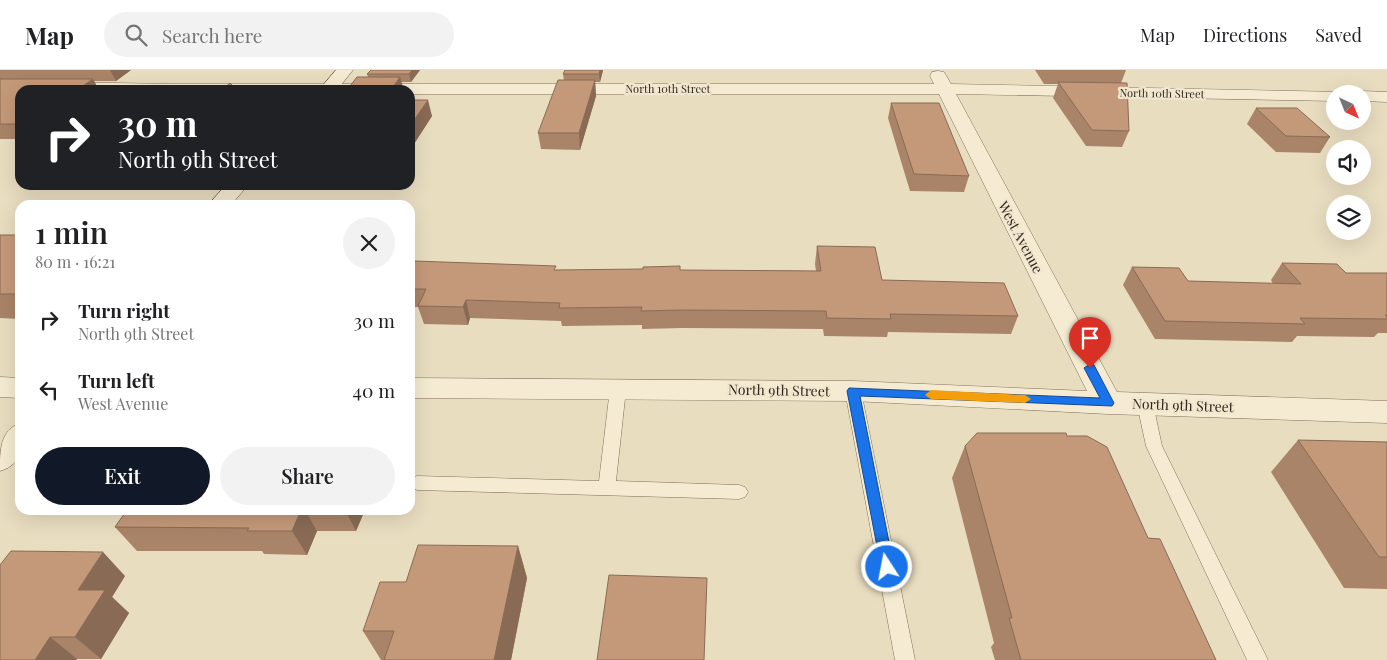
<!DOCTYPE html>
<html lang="en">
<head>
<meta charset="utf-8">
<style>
  :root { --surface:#fff; --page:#f2f2f2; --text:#202124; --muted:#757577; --line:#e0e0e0; --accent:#111827 }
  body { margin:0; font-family:"Playfair Display",serif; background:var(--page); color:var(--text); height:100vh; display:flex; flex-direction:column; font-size:19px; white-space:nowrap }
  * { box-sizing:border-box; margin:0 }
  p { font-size:16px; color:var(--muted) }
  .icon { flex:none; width:28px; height:28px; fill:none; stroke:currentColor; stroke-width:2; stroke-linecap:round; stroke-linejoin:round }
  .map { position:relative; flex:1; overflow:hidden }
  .side { position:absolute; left:15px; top:130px; width:400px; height:315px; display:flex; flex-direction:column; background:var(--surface); border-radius:15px; box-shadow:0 5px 20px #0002 }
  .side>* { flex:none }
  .guide { position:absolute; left:15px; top:15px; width:400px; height:105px; border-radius:15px; box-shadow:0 5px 20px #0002; background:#202124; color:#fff; overflow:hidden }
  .needle { width:32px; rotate:137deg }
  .tools { position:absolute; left:1326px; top:15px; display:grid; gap:10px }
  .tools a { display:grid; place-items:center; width:45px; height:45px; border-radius:50%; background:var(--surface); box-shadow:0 5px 20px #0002; font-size:25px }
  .pin { position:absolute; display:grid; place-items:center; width:42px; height:42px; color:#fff; margin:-51px -21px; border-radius:50% 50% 50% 0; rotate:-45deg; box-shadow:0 0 5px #0007 }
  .pin .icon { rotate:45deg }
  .me { position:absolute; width:55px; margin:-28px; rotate:349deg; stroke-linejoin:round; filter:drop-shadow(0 0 4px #0008) }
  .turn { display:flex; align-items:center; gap:18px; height:105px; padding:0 20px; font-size:22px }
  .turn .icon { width:65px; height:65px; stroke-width:2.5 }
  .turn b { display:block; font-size:35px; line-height:42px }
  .round { display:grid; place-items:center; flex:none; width:52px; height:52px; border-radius:26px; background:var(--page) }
  .overview { display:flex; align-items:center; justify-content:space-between; height:85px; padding:0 20px }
  h1 { font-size:30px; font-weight:600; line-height:38px }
  .action { display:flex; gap:10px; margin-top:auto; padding:10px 20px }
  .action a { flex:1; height:58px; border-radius:30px; background:var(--accent); color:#fff; font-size:20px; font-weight:600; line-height:58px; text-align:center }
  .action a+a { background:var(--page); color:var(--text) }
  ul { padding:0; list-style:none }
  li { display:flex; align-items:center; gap:15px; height:70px; padding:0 20px }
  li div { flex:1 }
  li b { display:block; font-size:19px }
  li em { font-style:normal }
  header { display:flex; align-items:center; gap:30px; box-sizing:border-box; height:70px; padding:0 25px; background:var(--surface); border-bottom:1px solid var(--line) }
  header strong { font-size:24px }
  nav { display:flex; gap:28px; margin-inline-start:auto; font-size:18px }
  .search { width:350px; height:45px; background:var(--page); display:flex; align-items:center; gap:12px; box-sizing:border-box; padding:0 18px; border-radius:28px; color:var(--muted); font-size:19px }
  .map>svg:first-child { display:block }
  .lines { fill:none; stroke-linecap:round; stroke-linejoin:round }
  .service-casing { stroke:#806e5a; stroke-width:1 }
  .minor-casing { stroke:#806e5a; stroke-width:1 }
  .secondary-casing { stroke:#62503d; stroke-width:1 }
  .service { fill:#f5ebd2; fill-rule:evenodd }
  .minor { fill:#f5ebd2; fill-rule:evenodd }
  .secondary { fill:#f5ebd2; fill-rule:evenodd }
  .wall { fill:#a98468 }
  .shaded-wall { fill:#896b55 }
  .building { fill:#c49979; stroke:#896b55 }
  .route { fill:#1a73e8; stroke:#114b97 }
  .slow { fill:#f59e0b }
  .labels { text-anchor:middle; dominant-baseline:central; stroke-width:4.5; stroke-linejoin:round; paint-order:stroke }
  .far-street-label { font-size:11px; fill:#31271d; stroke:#f1e7cf }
  .street-label { font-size:14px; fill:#31271d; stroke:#f1e7cf }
</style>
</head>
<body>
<header>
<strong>Map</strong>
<div class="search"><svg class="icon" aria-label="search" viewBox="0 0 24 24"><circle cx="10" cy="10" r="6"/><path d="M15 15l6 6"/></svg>Search here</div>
<nav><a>Map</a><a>Directions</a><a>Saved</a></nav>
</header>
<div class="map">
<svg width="1387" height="590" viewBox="0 0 1387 590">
  <rect width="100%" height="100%" fill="#e9ddc0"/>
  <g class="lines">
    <defs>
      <path id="service" d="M618 313 623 315 626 319 616 411 739 415 745 417 748 422 745 427 739 429 417 420 410 416 411 408 417 406 599 411 610 319 613 315Z
        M853 315 858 317 861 321 915 590H895L845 321 848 317Z
        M1145 328 1151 330 1153 334 1162 376 1268 590H1247L1146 376 1137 334 1139 330Z"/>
      <path id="minor" d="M938 1 944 2 951 14 1341 22 1342 24H1335V31L956 24 1117 322 1387 331V353L1108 344 853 331 410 328V308L853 311 1087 321 939 24H410V20L0 21V11L172 14H934L930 6 932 2Z
        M1362 21 1387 22V32L1362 31V24H1355Z
        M0 307 20 308V328L0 327Z"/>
      <path id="secondary" d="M336 0H353L337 20H319Z
        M226 115H248L231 135H208Z
        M20 353C20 375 26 393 0 401 0 379 0 361 20 353Z"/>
    </defs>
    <!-- service casing -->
    <use href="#service" class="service-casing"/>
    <!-- minor casing -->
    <use href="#minor" class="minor-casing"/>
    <!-- secondary casing -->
    <use href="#secondary" class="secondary-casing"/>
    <!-- service -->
    <use href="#service" class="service"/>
    <!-- minor -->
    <use href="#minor" class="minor"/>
    <!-- secondary -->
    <use href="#secondary" class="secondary"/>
  </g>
  <!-- wall -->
  <path class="wall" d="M0 0H131L116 11H94L99 20H20V69H0Z
    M420 0 411 12H402L368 7 367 4Z
    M603 0 600 12H595L596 26 580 80 541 79 538 63 564 10 563 4Z
    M1035 0H1126L1121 13 1129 61 1122 77 1086 76 1053 28 1058 14H1044Z
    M410 30 432 46 414 74H410Z
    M891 33 969 106 964 122 910 121 888 48Z
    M1256 38 1330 67 1320 83 1276 82 1247 54Z
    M0 165H20V249L0 248Z
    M817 176 882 210 1018 246 1011 264 888 262 887 267 824 266 823 259 682 258 642 259V255L562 256 561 251 470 248 468 255 424 254 418 237H410V200H680L816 201 815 194Z
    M1282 193 1346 203H1387V263H1378L1374 267 1297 266 1292 272 1155 269 1123 215 1132 197 1188 211 1273 214 1271 210Z
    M1067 366 1148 468 1216 590H995L991 577 994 573 952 408 965 376Z
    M1298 370 1387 372V519L1344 518 1271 402Z
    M127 440H365L356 461H317L307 485 264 484 262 481H137L115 457Z
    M518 476 527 508 511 590H381L363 561 406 512Z
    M125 506 112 527 129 543 101 589H77L76 590H0Z"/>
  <!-- shaded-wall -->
  <path class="shaded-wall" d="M110 0H131L116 11Z
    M412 0H420L411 12 409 4Z
    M600 0H603L600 12 599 4Z
    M400 7 404 20H391Z
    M93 9 99 20H77Z
    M595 10 596 26 580 80 579 63Z
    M428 30 432 46 414 74 410 60V56Z
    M466 230 470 248 468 255 463 237Z
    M301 440H305L317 461 307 485 292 461Z
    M345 440H365L356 461Z
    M518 476 527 508 511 590H494Z
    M103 482 125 506 112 527 129 543 101 589 75 567 78 520Z
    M50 567 77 589 76 590H35Z"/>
  <!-- building -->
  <path class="building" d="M371 0H412L409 4H367Z
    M565 0H600L599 4H563Z
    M357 7H400L391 20H347Z
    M0 9H93L77 20H20V54H0Z
    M558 10H595L579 63H538Z
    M1058 12 1127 13 1129 61 1092 60Z
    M230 13 237 20H222Z
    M410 30H428L410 56Z
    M891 33H939L969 106 914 104Z
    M1256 38H1297L1330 67 1286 66Z
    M0 165H20V224H0Z
    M817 176 875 177 882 210 1004 213 1018 246 890 244 891 249 827 248 826 241 681 240 641 241 642 237 559 238 560 233 466 230 463 237 418 236 426 219H410V200L415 191 556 196 554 200 643 199V197L680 196V200L821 201Z
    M1282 193 1337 194 1346 203H1387V245H1385L1387 247V249L1300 248 1305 254 1165 251 1132 197 1179 198 1188 211 1301 214Z
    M977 363H1066L1067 366H1087L1107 377 1148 468 1160 469 1216 590H1021L1009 548H1012L965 376Z
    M1298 370 1387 372V487H1379Z
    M127 440H301L292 461H247L249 458 115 457Z
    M418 475 518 476 494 590H384L394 561H363L380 512H406Z
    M11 481 103 482 78 520H105L75 567H50L35 590H0V495Z
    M609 505 707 508 704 590H597Z"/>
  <!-- route -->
  <path class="route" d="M1090 294 1094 295 1114 333 1112 336 860 326 894 497 892 502 887 503 882 502 847 321 849 318 1100 328 1084 298Z"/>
  <!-- slow -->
  <path class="slow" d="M931 320 1025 325 1031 329 1025 333 931 329 925 325Z"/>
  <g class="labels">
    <!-- far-street labels -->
    <g class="far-street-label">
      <text x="668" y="18">North 10th Street</text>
      <text transform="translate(1162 23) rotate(1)">North 10th Street</text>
    </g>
    <!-- street labels -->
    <g class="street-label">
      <text transform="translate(1021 167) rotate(62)">West Avenue</text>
      <text transform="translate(779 320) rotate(1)">North 9th Street</text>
      <text transform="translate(1183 335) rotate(2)">North 9th Street</text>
    </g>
  </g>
</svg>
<div class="tools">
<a><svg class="needle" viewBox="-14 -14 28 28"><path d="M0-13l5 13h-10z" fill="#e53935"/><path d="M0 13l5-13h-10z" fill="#757577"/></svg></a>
<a><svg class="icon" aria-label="sound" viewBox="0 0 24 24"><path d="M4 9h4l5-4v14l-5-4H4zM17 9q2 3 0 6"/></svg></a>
<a><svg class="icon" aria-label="layers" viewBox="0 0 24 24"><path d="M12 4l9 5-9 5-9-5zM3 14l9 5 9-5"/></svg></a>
</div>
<div class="pin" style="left:1090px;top:298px;background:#d93025"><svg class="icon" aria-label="arrive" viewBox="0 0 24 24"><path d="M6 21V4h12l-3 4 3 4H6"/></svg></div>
<svg class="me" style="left:887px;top:497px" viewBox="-20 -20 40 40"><circle r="17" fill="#1a73e8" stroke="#fff" stroke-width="3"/><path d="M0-11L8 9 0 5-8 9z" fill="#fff"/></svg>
<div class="guide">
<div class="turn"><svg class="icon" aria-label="right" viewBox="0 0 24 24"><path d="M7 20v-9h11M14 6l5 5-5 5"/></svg><div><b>30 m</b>North 9th Street</div></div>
</div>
<section class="side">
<div class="overview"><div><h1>1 min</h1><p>80 m · 16:21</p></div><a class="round"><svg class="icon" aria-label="close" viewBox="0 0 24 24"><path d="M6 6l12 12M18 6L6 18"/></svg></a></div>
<ul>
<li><svg class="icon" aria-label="right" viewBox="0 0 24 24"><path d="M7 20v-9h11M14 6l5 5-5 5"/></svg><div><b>Turn right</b><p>North 9th Street</p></div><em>30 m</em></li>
<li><svg class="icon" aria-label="left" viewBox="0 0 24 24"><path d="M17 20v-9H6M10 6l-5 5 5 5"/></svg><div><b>Turn left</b><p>West Avenue</p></div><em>40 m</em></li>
</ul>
<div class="action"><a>Exit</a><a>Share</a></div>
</section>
</div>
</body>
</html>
